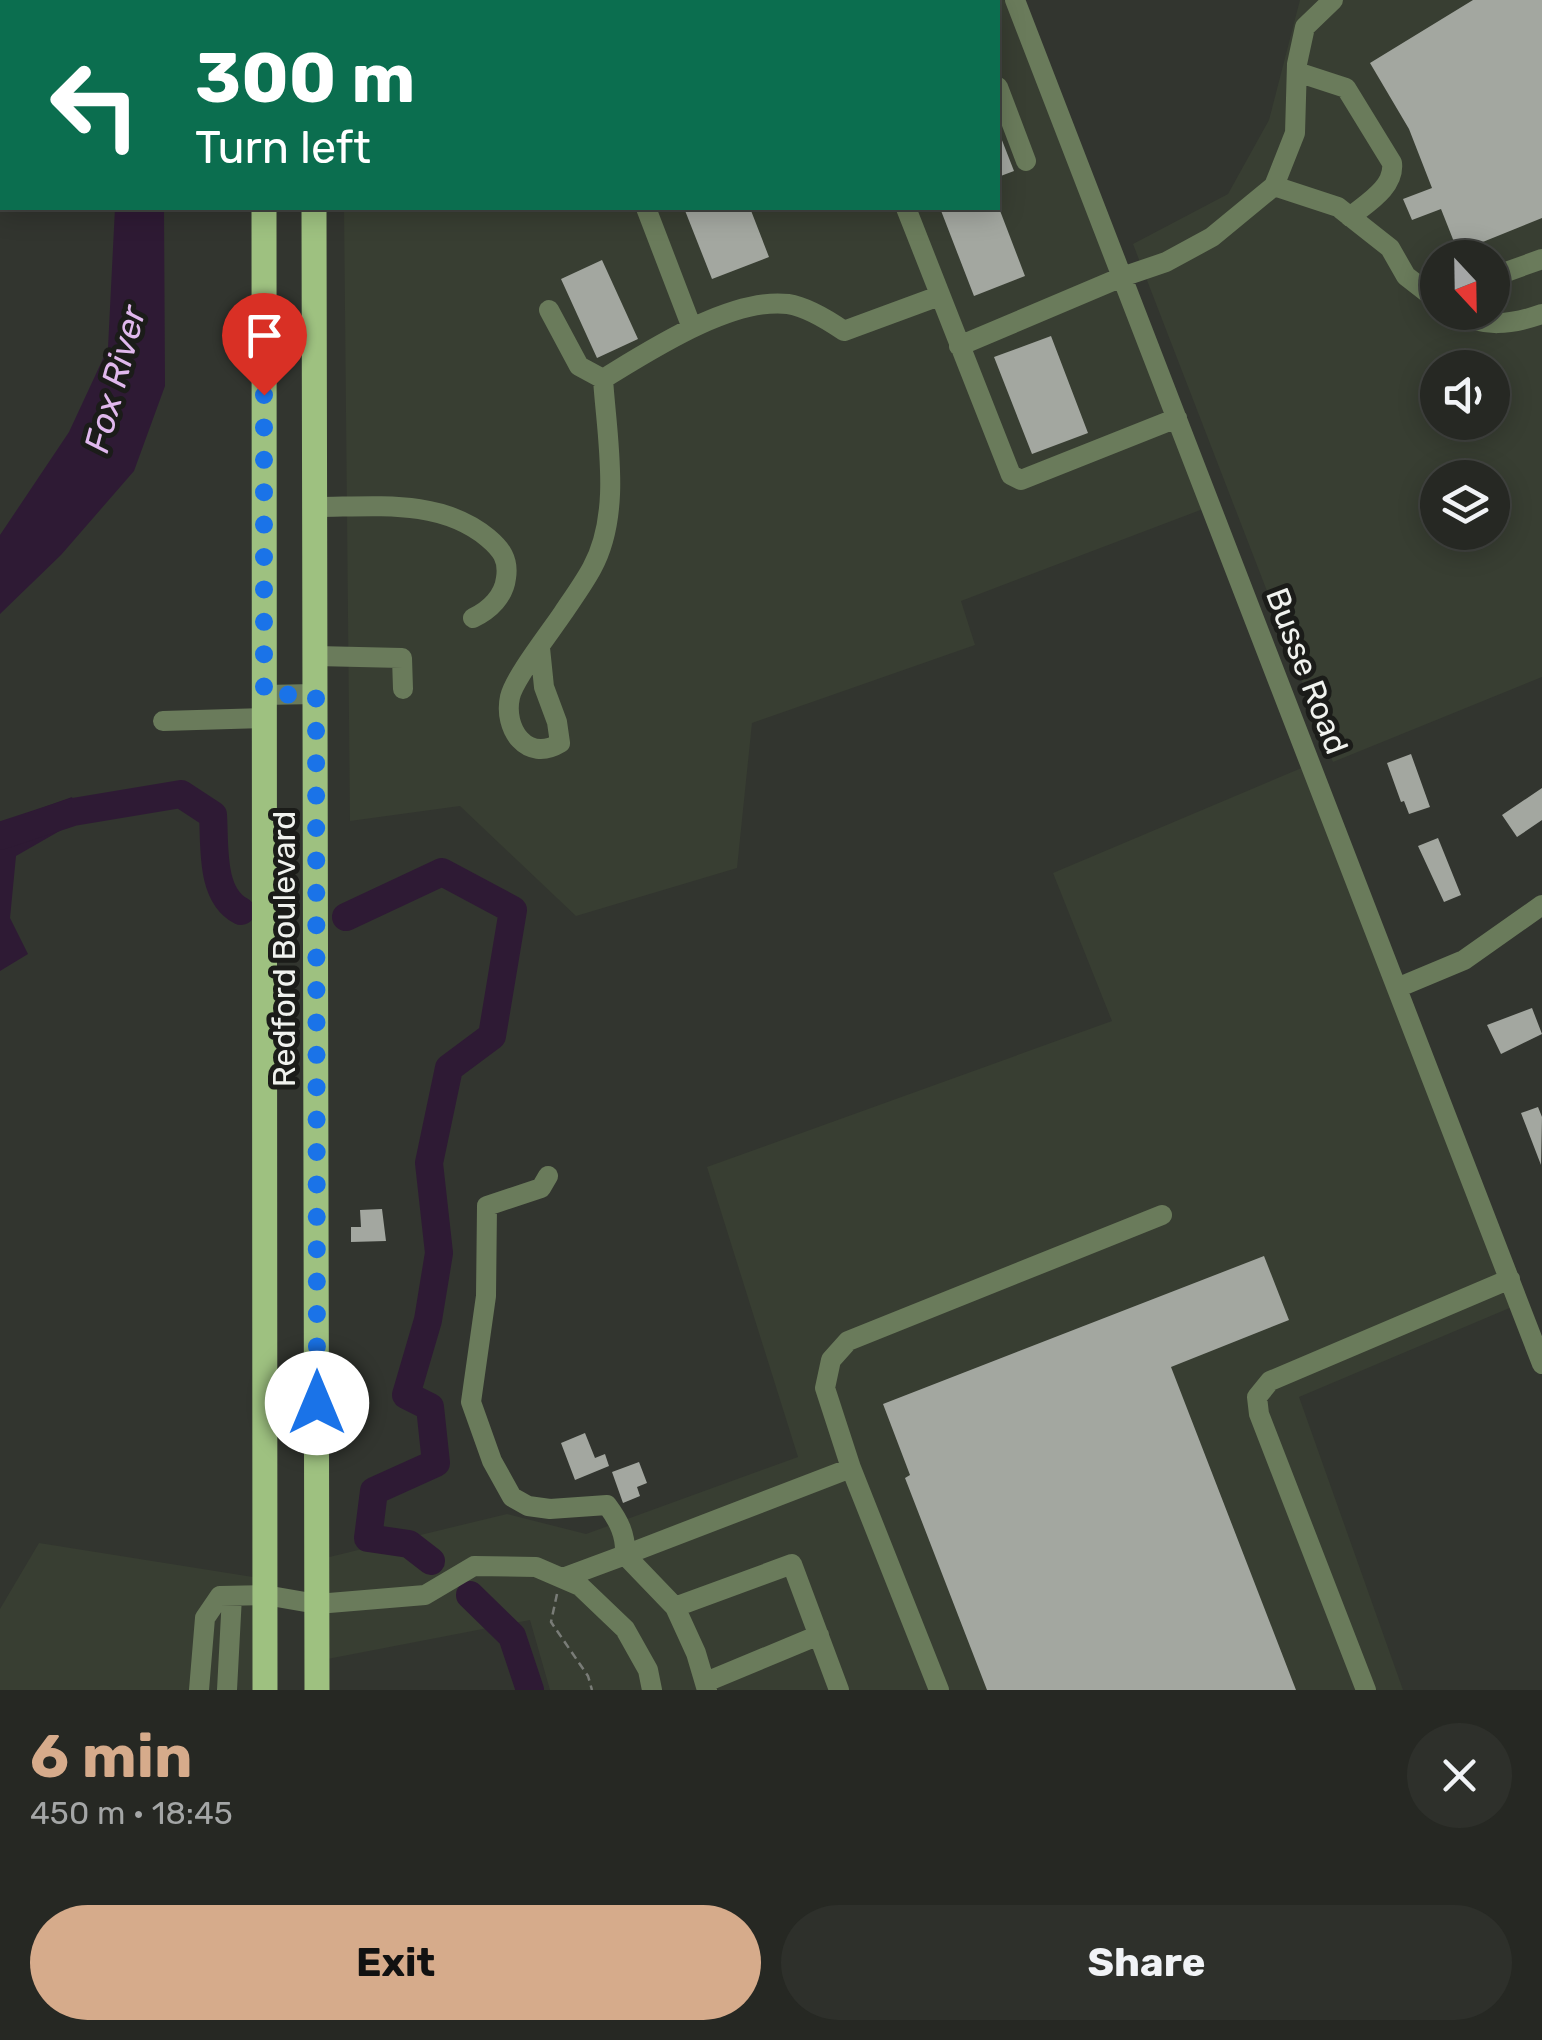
<!DOCTYPE html>
<html lang="en">
<head>
<meta charset="utf-8">
<style>
  :root { --surface:#262823; --page:#2e302b; --text:#f1f3f6; --muted:#a4a6a6; --line:#424441; --accent:#d6ab8b }
  body { margin:0; font-family:Rubik,sans-serif; background:var(--page); color:var(--text); height:100vh; display:flex; flex-direction:column; font-size:38px; white-space:nowrap }
  * { box-sizing:border-box; margin:0 }
  p { font-size:32px; color:var(--muted) }
  .icon { flex:none; width:55px; height:55px; fill:none; stroke:currentColor; stroke-width:2; stroke-linecap:round; stroke-linejoin:round }
  .map { position:relative; height:1690px; overflow:hidden }
  .panel { display:flex; flex-direction:column; background:var(--surface); flex:1 }
  .panel>* { flex:none }
  .guide { position:absolute; left:0px; top:0px; width:1000px; height:210px; box-shadow:0 5px 25px #0003,0 0 0 2px var(--line); background:#0b6e4f; color:#fff; overflow:hidden }
  .needle { width:65px; rotate:158deg }
  .tools { position:absolute; left:1420px; top:240px; display:grid; gap:20px }
  .tools a { display:grid; place-items:center; width:90px; height:90px; border-radius:50%; background:var(--surface); box-shadow:0 5px 25px #0003,0 0 0 2px var(--line); font-size:50px }
  .pin { position:absolute; display:grid; place-items:center; width:85px; height:85px; color:#fff; margin:-102px -42px; border-radius:50% 50% 50% 0; rotate:-45deg; box-shadow:0 0 10px #0007 }
  .pin .icon { rotate:45deg }
  .me { position:absolute; width:110px; margin:-55px; rotate:0deg; stroke-linejoin:round; filter:drop-shadow(0 0 8px #0008) }
  .turn { display:flex; align-items:center; gap:35px; height:210px; padding:0 30px; font-size:45px }
  .turn .icon { width:130px; height:130px; stroke-width:2.5 }
  .turn b { display:block; font-size:70px; line-height:85px }
  .round { display:grid; place-items:center; flex:none; width:105px; height:105px; border-radius:52px; background:var(--page) }
  .overview { display:flex; align-items:center; justify-content:space-between; height:170px; padding:0 30px }
  h1 { font-size:60px; font-weight:700; line-height:75px; color:var(--accent) }
  .cta { display:flex; gap:20px; margin-top:auto; padding:20px 30px }
  .cta a { flex:1; height:115px; border-radius:60px; background:var(--accent); color:#111; font-size:40px; font-weight:700; line-height:115px; text-align:center }
  .cta a+a { background:var(--page); color:var(--text) }
  .map>svg:first-child { display:block }
  .built { fill:#383e32; fill-rule:evenodd }
  .water { fill:#2e1a34 }
  .lines { fill:none; stroke-linecap:round; stroke-linejoin:round }
  .river { stroke:#2e1a34; stroke-width:28 }
  .building { fill:#a3a7a0 }
  .path { stroke:#797c77; stroke-width:2.5; stroke-dasharray:8 5; stroke-linecap:butt }
  .minor { stroke:#6a7b5b; stroke-width:20 }
  .major { stroke:#9ec180; stroke-width:25 }
  .route { stroke:#1a73e8; stroke-width:18; stroke-dasharray:0 32.4 }
  .labels { text-anchor:middle; dominant-baseline:central; stroke-width:10; stroke-linejoin:round; paint-order:stroke }
  .street-label { font-size:32px; fill:#f0f2ee; stroke:#1b1c19 }
  .water-label { font-size:35px; font-style:italic; fill:#e0b8ed; stroke:#1b1c19 }
</style>
</head>
<body>
<div class="map">
<svg width="1542" height="1690" viewBox="0 0 1542 1690">
  <rect width="100%" height="100%" fill="#32352f"/>
  <!-- built -->
  <path class="built" d="M342 0H1015L1211 506 961 601 975 645 752 723 737 868 576 916 460 806 350 821 344 208H998V2Z
    M1300 0H1542V677L1333 762 1133 244 1228 194 1269 120ZM1438 258H1492V312H1438ZM1438 368H1492V422H1438ZM1438 478H1492V532H1438Z
    M1311 764 1519 1304 1299 1397 1403 1690H550L530 1620 317 1661V1560L507 1514 586 1534 798 1457 707 1167 1112 1021 1053 873Z
    M39 1543 265 1579V1690H0V1609Z"/>
  <!-- water -->
  <path class="water" d="M115 208H164L165 386 134 471 61 555 0 614V535L69 432 108 348Z
    M72 797 77 821 16 856 10 918 28 954 0 971V823Z"/>
  <g class="lines">
    <!-- river -->
    <path class="river" d="M0 836 73 812 181 794 213 815C215 845 210 895 241 911
      M346 917 442 872 513 910 492 1036 449 1068 429 1163 439 1253 428 1320 406 1395 430 1407 436 1463 374 1491 368 1538 409 1544 431 1561
      M470 1595 512 1636 530 1690"/>
  </g>
  <!-- building -->
  <path class="building" d="M1473 0H1542V218L1458 252 1441 209 1412 220 1403 199 1432 188 1409 129 1370 63Z
    M998 130 1014 171 998 177Z
    M684 208H750L769 257 712 279Z
    M940 208H999L1025 276 974 296Z
    M602 260 638 339 597 358 561 279Z
    M1051 336 1088 433 1032 454 994 357Z
    M1411 754 1430 807 1409 814 1404 801 1401 802 1387 763Z
    M1542 788V820L1517 837 1502 815Z
    M1438 838 1461 895 1444 902 1418 846Z
    M1532 1008 1542 1034 1501 1054 1487 1025Z
    M1538 1107 1542 1117 1541 1165 1521 1113Z
    M382 1209 386 1241 351 1242V1227H361L360 1210Z
    M1264 1256 1289 1320 1171 1367 1296 1690H987L905 1478 910 1475 883 1404Z
    M585 1433 595 1458 605 1454 609 1466 575 1480 561 1443Z
    M639 1462 647 1483 637 1487 640 1496 623 1503 612 1472Z"/>
  <g class="lines">
    <!-- path -->
    <path class="path" d="M557 1594 551 1622 588 1676 592 1690"/>
    <!-- minor -->
    <path class="minor" d="M607 0 610 2
      M758 0 759 2
      M964 0 965 2
      M1015 0 1542 1364
      M349 2 351 0
      M882 2 886 0
      M1297 72 1346 88 1392 163C1395 187 1367 203 1350 217
      M998 87 1026 161
      M1274 186 1338 207 1390 248 1406 276 1433 297 1438 296
      M646 208 692 328
      M906 208 1011 475 1021 480 1177 418
      M1492 277 1542 259
      M549 310 579 366 603 379C649 351 731 297 788 304 807 307 828 320 844 331L939 296
      M1454 312C1484 328 1511 325 1542 314
      M959 346 1122 277 1166 262 1212 237 1274 186 1295 133 1297 64 1305 27 1333 0
      M315 507C374 507 440 498 488 538 501 549 509 559 506 578 504 596 490 610 473 618
      M540 648 544 687 557 722 560 743C527 763 503 729 510 697 514 678 551 631 563 613 573 598 584 583 592 568 622 513 607 439 603 379
      M316 656 402 658 403 689
      M263 695 316 694
      M163 721 263 718
      M1397 988 1464 960 1542 905
      M548 1176 541 1188 487 1206 486 1296 471 1402 492 1461 512 1497 528 1506 550 1509 607 1505C619 1521 626 1535 625 1555L563 1578
      M851 1468 825 1388 831 1360 848 1341 1162 1215
      M675 1607 696 1653 707 1690
      M706 1682 819 1635
      M199 1690 205 1618 220 1596 265 1595 317 1604 425 1595 474 1566 536 1567 580 1586 625 1629 648 1670 652 1690
      M227 1690 232 1596
      M839 1690 792 1564 675 1607 625 1555 851 1468 939 1690
      M1366 1690 1259 1414 1257 1397 1270 1381 1510 1279"/>
    <!-- major -->
    <path class="major" d="M264 2V0
      M314 2V0
      M264 208 265 1690
      M314 208 317 1690"/>
  </g>
  <g class="lines">
    <!-- route -->
    <path class="route" d="M264 395V695L316 694 317 1403"/>
  </g>
  <g class="labels">
    <!-- street labels -->
    <g class="street-label">
      <text transform="translate(1307 671) rotate(69)">Busse Road</text>
      <text transform="translate(284 949) rotate(-90)">Redford Boulevard</text>
    </g>
    <!-- water labels -->
    <g class="water-label">
      <text transform="translate(115 379) rotate(-75)">Fox River</text>
    </g>
  </g>
</svg>
<div class="tools">
<a><svg class="needle" viewBox="-14 -14 28 28"><path d="M0-13l5 13h-10z" fill="#e53935"/><path d="M0 13l5-13h-10z" fill="#a4a6a6"/></svg></a>
<a><svg class="icon" aria-label="sound" viewBox="0 0 24 24"><path d="M4 9h4l5-4v14l-5-4H4zM17 9q2 3 0 6"/></svg></a>
<a><svg class="icon" aria-label="layers" viewBox="0 0 24 24"><path d="M12 4l9 5-9 5-9-5zM3 14l9 5 9-5"/></svg></a>
</div>
<div class="pin" style="left:264px;top:395px;background:#d93025"><svg class="icon" aria-label="arrive" viewBox="0 0 24 24"><path d="M6 21V4h12l-3 4 3 4H6"/></svg></div>
<svg class="me" style="left:317px;top:1403px" viewBox="-20 -20 40 40"><circle r="19" fill="#fff"/><path d="M0-13L10 11 0 6-10 11z" fill="#1a73e8"/></svg>
<div class="guide">
<div class="turn"><svg class="icon" aria-label="left" viewBox="0 0 24 24"><path d="M17 20v-9H6M10 6l-5 5 5 5"/></svg><div><b>300 m</b>Turn left</div></div>
</div>
</div>
<section class="panel">
<div class="overview"><div><h1>6 min</h1><p>450 m · 18:45</p></div><a class="round"><svg class="icon" aria-label="close" viewBox="0 0 24 24"><path d="M6 6l12 12M18 6L6 18"/></svg></a></div>
<div class="cta"><a>Exit</a><a>Share</a></div>
</section>
</body>
</html>
